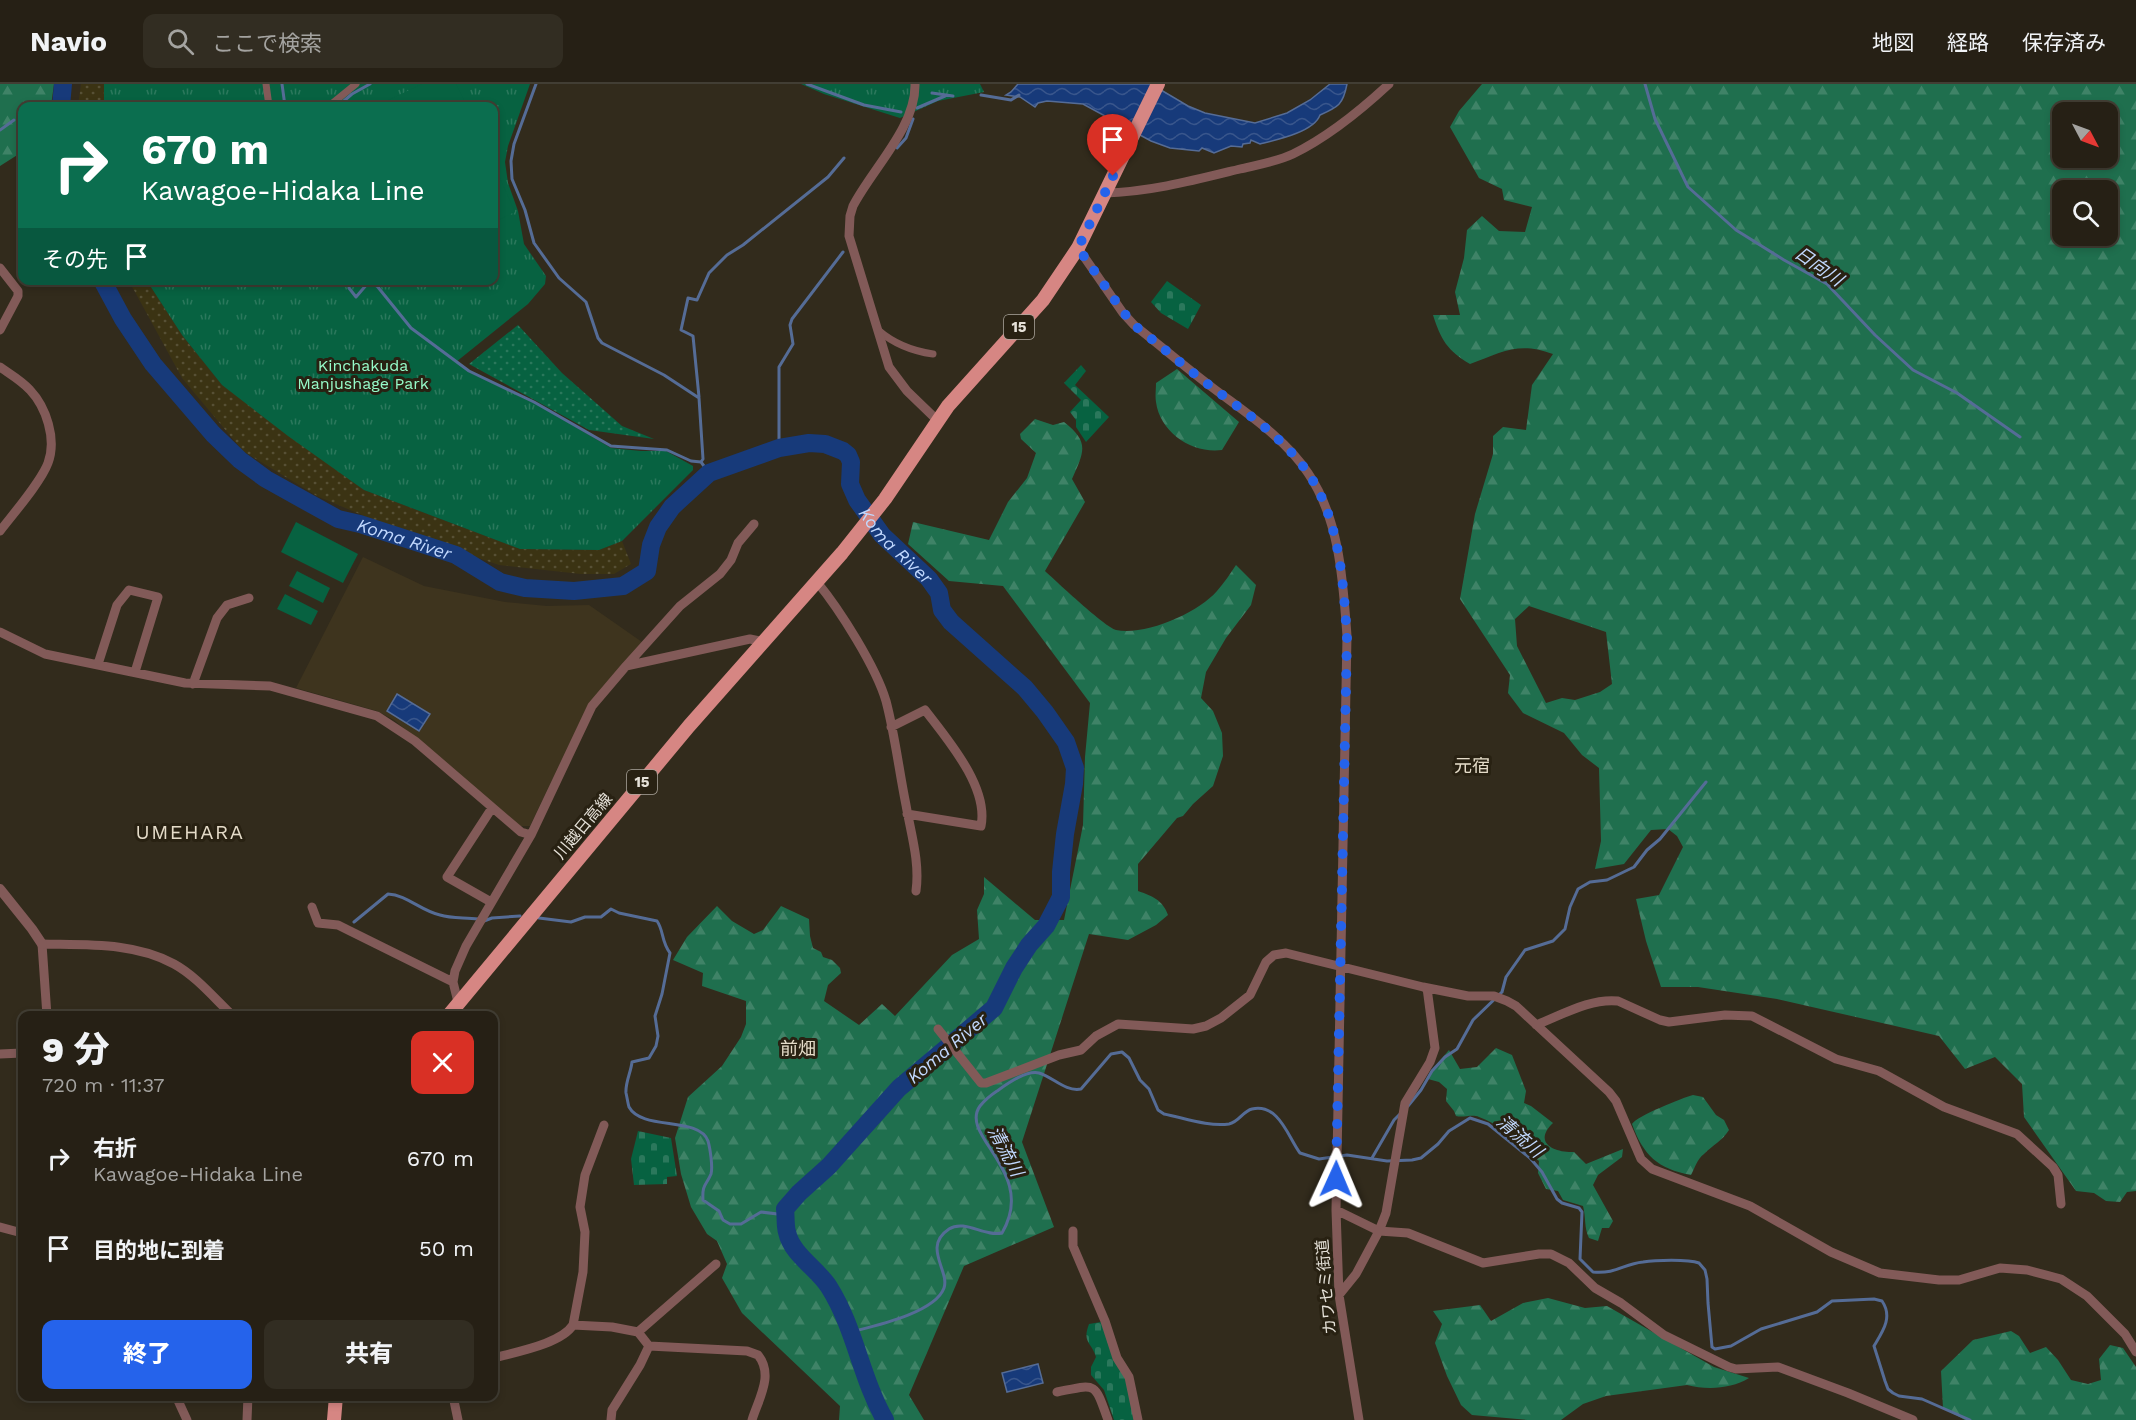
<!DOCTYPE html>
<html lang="ja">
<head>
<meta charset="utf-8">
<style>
  :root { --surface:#262015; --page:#322d22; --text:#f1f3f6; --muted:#a4a3a0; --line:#423e34; --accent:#2563eb }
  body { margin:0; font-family:"Work Sans","Noto Sans JP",sans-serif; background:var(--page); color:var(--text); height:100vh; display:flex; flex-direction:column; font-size:22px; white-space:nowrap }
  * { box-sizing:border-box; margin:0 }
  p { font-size:20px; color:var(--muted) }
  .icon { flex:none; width:33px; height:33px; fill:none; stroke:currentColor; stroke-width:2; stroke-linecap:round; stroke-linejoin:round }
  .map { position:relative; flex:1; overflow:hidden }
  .side { position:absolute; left:18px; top:927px; width:480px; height:390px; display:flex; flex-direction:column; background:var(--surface); border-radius:12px; box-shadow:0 3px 9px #0003,0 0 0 2px var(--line) }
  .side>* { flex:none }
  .hud { position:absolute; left:18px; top:18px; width:480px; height:183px; border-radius:12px; box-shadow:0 3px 9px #0003,0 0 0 2px var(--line); background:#0b6e4f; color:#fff; overflow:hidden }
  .needle { width:39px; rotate:131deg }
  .buttons { position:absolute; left:2052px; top:18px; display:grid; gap:12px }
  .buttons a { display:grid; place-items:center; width:66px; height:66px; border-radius:12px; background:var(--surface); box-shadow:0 3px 9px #0003,0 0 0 2px var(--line); font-size:30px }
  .pin { position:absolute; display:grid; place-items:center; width:51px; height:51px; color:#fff; margin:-62px -26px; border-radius:50% 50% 50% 0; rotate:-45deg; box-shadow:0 0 6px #0007 }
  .pin .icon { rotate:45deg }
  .me { position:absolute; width:66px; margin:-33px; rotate:1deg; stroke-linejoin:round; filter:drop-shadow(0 0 4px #0008) }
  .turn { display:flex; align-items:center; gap:21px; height:126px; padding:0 24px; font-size:27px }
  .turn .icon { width:78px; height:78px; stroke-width:2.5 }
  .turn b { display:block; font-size:42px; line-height:51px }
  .then { display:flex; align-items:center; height:57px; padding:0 24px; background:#0003; gap:12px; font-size:22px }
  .round { display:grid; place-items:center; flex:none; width:63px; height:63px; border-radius:12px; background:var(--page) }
  .head { display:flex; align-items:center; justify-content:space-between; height:102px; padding:0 24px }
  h1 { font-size:36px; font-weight:800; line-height:45px }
  .button { display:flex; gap:12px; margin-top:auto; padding:12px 24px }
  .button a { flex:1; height:69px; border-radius:12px; background:var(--accent); color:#fff; font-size:24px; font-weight:800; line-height:69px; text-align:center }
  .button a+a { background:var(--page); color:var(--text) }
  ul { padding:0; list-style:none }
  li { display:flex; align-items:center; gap:18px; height:90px; padding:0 24px }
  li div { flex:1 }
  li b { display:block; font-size:22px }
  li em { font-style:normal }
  header { display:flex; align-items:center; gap:36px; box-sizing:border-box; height:84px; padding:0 30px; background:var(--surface); border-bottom:2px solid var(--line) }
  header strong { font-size:28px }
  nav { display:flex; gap:33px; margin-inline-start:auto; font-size:21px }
  .search { width:420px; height:54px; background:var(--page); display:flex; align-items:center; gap:15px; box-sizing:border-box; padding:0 21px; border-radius:12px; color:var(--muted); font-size:22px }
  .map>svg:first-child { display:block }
  .built { fill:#3e341e }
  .grass { fill:url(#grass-dots) }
  .forest { fill:url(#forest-firs); fill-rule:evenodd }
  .sand { fill:url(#sand-dots) }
  .cemetery { fill:url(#cemetery-stones) }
  .park { fill:url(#park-tufts) }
  .pitch { fill:#076241 }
  .water { fill:url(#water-waves); stroke:#556c96; stroke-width:1.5 }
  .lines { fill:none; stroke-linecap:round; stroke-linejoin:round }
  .stream { stroke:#556c96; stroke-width:3 }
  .river { stroke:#173a7a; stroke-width:18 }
  .pedestrian { stroke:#825a58; stroke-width:7 }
  .minor { stroke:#825a58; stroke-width:9 }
  .tertiary { stroke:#825a58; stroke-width:10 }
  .primary { stroke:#d68683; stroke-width:14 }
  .route { stroke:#2563eb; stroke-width:10; stroke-dasharray:0 18 }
  .labels { text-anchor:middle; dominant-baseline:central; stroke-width:6; stroke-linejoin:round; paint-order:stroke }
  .shield { fill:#282112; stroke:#aca79d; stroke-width:1.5 }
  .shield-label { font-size:15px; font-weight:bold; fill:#e5e1d8 }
  .park-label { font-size:16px; fill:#96fbc9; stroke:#282112 }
  .street-label { font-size:16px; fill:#e5e1d8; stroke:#282112 }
  .water-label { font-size:18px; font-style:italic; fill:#c1d8fe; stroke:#282112 }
  .neighbourhood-label { font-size:18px; fill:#e5dcc9; stroke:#282112 }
  .quarter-label { font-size:20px; letter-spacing:1.5px; fill:#e5dcc9; stroke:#282112 }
</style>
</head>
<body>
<header>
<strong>Navio</strong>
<div class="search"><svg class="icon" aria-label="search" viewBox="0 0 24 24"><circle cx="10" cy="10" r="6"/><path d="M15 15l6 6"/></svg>ここで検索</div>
<nav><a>地図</a><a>経路</a><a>保存済み</a></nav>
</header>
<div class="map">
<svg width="2136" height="1336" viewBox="0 0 2136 1336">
  <defs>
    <pattern id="grass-dots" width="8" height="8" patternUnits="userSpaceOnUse" patternTransform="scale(1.5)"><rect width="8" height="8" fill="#076241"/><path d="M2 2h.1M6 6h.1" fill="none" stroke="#2b785c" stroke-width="1.8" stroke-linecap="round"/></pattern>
    <pattern id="forest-firs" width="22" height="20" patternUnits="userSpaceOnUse" patternTransform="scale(1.5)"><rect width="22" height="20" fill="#1f6f4e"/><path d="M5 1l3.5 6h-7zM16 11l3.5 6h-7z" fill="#3f8367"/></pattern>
    <pattern id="sand-dots" width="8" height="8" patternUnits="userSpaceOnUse" patternTransform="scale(1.5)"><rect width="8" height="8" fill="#3b3313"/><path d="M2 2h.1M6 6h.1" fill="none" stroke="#575035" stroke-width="1.8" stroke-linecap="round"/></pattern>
    <pattern id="cemetery-stones" width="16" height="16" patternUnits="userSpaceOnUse" patternTransform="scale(1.5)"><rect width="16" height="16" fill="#076241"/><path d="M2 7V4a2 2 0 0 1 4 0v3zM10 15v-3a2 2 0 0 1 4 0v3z" fill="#2b785c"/></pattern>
    <pattern id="park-tufts" width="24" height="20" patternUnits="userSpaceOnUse" patternTransform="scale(1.5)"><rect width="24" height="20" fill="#076241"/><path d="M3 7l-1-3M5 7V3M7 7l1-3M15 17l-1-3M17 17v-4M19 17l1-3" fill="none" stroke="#2b785c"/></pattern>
    <pattern id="water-waves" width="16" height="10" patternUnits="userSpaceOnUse" patternTransform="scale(1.5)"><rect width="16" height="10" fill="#173a7a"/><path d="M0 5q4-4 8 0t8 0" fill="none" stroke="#39568c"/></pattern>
  </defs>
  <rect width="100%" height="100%" fill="#322b1c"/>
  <!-- built -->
  <path class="built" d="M363 473 424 502 505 518 547 522 589 521 642 558 589 619 530 742H520L394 636 377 627 296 604Z"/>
  <!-- grass -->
  <path class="grass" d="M518 241 562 289 622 342 654 355 589 346 469 280Z"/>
  <!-- forest -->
  <path class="forest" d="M0 0H54L51 22H22V68L0 82Z
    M1482 0H2136V1107L2127 1108 2120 1118 2106 1117 2094 1109 2076 1107 2024 1033 2022 1000 1995 973 1965 985 1939 952 1777 915 1698 903H1661L1646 857 1636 815 1659 811 1683 763 1677 752 1668 745 1651 746 1624 780 1595 785 1601 757 1599 684 1582 671 1564 649 1523 629 1508 609 1510 591 1460 515 1475 430 1493 370V352L1503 343 1526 346 1532 301 1553 270C1519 257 1502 268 1470 280 1447 266 1441 256 1433 231H1460L1455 208 1464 174 1467 146 1482 132 1499 147 1525 148 1532 123 1504 116 1502 105 1479 94 1450 43 1459 27ZM2062 28H2108V74H2062ZM2108 106V152H2062V106ZM1529 522 1606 548 1612 600 1600 608 1575 616 1562 614 1546 619 1517 562 1515 535Z
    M1177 285 1239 338 1222 366C1193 370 1160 349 1156 318 1155 312 1156 306 1156 299Z
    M1035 335 1053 341 1064 338C1090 358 1084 368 1072 395L1085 418 1045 487C1057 498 1105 543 1116 546 1145 552 1198 529 1217 507 1224 499 1230 490 1236 481L1256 501 1251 521 1226 554 1206 588 1201 614 1213 627 1222 649 1223 672 1213 702 1193 720 1183 732 1177 734 1138 780V807C1152 812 1163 816 1168 831L1156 841 1128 856 1089 850 1022 1058 1054 1143 964 1182 909 1311 924 1336H839L840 1322 742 1229 722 1194 727 1180 717 1157 707 1150 691 1123 681 1090 675 1054 688 1013 722 982 741 953 746 940V917L702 902 703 889 673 876 687 853 717 822 732 837 754 850 763 846 781 822 809 835 810 852 813 864 821 868 823 873 832 876 840 884 841 889 828 901 824 917 859 941 882 920 895 932 952 871 979 855 977 826 984 810V793L1035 836H1064L1083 741 1085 673 1090 619 1003 502 949 497 908 460 913 438 989 456 1008 418 1027 394 1036 369 1021 355 1020 350Z
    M1496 964 1512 971 1526 1007 1524 1019 1531 1022 1553 1039C1532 1059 1555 1069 1574 1068L1586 1080 1623 1065 1622 1073 1598 1091 1593 1101 1613 1137 1609 1144H1602L1598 1157 1589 1154C1584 1144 1586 1133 1583 1122L1563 1116 1558 1107 1546 1105 1538 1089 1539 1077C1518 1061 1503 1041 1479 1033 1472 1030 1463 1034 1456 1032L1454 1027 1446 1017 1447 1005 1439 998 1428 995 1430 988 1449 966 1460 985 1477 983Z
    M1693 1011 1703 1013 1716 1031 1724 1036 1729 1046C1722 1057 1713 1061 1704 1070 1697 1075 1695 1084 1691 1091 1658 1085 1643 1071 1632 1040 1637 1032 1682 1014 1693 1011Z
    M1548 1214 1585 1224 1607 1222 1714 1283 1749 1294C1731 1305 1707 1306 1687 1301L1606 1312 1583 1320 1561 1336H1528L1472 1331 1461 1321 1447 1292 1435 1259 1442 1240 1433 1227 1480 1221 1491 1237 1523 1219Z
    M2011 1247 2019 1252 2030 1269 2046 1263 2058 1276 2071 1296 2088 1300 2101 1296 2099 1275 2110 1261 2123 1264 2136 1283V1336H1965L1943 1324 1941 1287 1973 1256Z"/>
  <!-- sand -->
  <path class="sand" d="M81 0H104V22H78Z
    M129 197H147L182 251 222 301 364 406 520 465 599 466 622 457 631 480 614 490H581L499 481 407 450 317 412 243 367 182 294Z"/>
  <!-- cemetery -->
  <path class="cemetery" d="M1167 197 1201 221 1188 245 1161 229 1151 218Z
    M1081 281 1086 287 1075 301 1109 333 1086 358 1076 343V336L1070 328 1081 316 1064 299Z
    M638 1047 671 1054 677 1092 667 1093V1100L634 1101 631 1075Z
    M1101 1238 1126 1294 1135 1336H1114L1104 1306 1091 1291V1283L1096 1273C1091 1257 1082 1259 1089 1240Z"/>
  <!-- park -->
  <path class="park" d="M104 0H530L508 62 505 78 508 99 518 127 524 160 546 192 545 200 528 220 456 278 469 288 540 322 611 364 641 367H666L693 382V386L622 457 599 466 520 465 364 406 288 352 222 301 182 251 147 197 494 196V22H104Z
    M801 0H980L984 8 938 17 900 34 824 10Z"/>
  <!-- pitch -->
  <path class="pitch" d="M422 0H456L467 22H376Z
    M494 81 515 128 494 138Z
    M296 438 358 470 343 499 281 468Z
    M297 487 330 504 323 519 289 502Z
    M285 510 318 527 311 541 277 525Z"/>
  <!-- water -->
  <path class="water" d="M1018 0H1151L1188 22 1205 29 1255 39 1287 29 1310 16 1330 0H1347C1343 21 1338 23 1320 31 1314 48 1276 56 1260 60L1251 56 1250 59 1243 60 1242 63 1231 62 1214 69 1202 64 1199 67 1170 64 1151 57 1083 20 1047 17 1038 19 1035 23 1020 13 1006 11 1011 8Z
    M397 610 430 630 419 647 387 627Z
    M1038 1280 1043 1299 1007 1308 1002 1289Z"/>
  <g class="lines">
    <!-- stream -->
    <path class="stream" d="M282 0 285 22
      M536 0 514 60 511 77 512 95 525 126 534 159 559 194 586 218 598 254 602 259 664 291 699 314 703 375 701 378
      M807 0 864 21 901 28
      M1645 0 1655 35 1688 103 1736 146 1784 176 1827 200 1875 251 1913 286 1957 309 2020 353
      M932 9 953 12
      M981 11 1011 16 1019 11
      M338 22 352 10 370 0
      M917 24 945 12
      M0 46 14 36
      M897 64 906 54 913 35
      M363 196 377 202 411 244 469 287 534 318 611 362 667 366 691 377 701 378 709 389
      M349 204 356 213 368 199
      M699 313 693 252 681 246 688 214 697 216 709 189 727 171 743 161 828 93 844 74
      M779 364V283L793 260 790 241 792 235 843 168
      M539 834 571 838 585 833H601L611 825 619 829 657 837C664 847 661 857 670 869L662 910 655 932 658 952 656 962 649 974 632 978C631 988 625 999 626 1009 627 1013 628 1020 629 1023 642 1047 699 1032 708 1057 710 1064 713 1083 711 1090 706 1102 702 1100 703 1116L719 1127 723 1136 730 1140H741L761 1128 786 1131
      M484 837 492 834 520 832
      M354 838 388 810C407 811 421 827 440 831 452 835 466 833 478 835
      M1408 1022 1421 1006 1432 987 1445 973 1457 965 1473 936 1502 908 1506 893 1525 866 1553 857 1565 845 1570 823 1578 805 1590 798 1607 796 1634 783 1647 766 1660 755 1706 698
      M1372 1074 1394 1036 1401 1029
      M851 1248C874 1242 935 1229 944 1204 950 1187 922 1163 949 1145 965 1135 984 1153 1002 1149 1038 1088 958 1052 980 1022 984 1017 991 1011 997 1007 1007 1000 1026 986 1039 989 1053 993 1065 1008 1081 1005L1111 970 1122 968 1129 974 1140 996 1149 1005 1158 1026 1164 1030C1184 1034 1209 1043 1229 1040 1239 1038 1243 1027 1252 1025 1279 1019 1288 1053 1300 1069L1319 1075 1347 1071 1387 1077 1412 1076 1421 1074 1438 1060 1449 1047 1470 1034 1488 1040 1530 1074 1542 1088 1557 1115 1562 1119 1579 1124 1582 1128 1580 1175 1593 1188C1617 1190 1623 1180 1643 1178 1655 1176 1688 1175 1699 1179L1705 1186 1707 1195 1708 1219 1712 1263 1715 1265 1731 1262 1761 1245 1817 1228 1832 1217 1874 1215 1882 1217C1893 1233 1883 1247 1874 1262L1885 1297 1888 1305 1893 1309 1899 1312 1922 1315 1970 1336"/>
    <!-- river -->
    <g class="river">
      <path d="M61 22 63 0"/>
      <path id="s1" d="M102 196 123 235 153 280 213 350 240 376 266 395 338 435 360 440 456 471 500 498 525 504 574 507 623 502 647 487 651 461 658 443 672 423 709 389 779 364 809 359 825 360 843 367 848 371 851 378 850 400 857 416 882 451 929 495 939 509 942 526 951 538 1025 604 1045 628 1066 658 1075 684 1074 700 1065 750 1061 788V813L1046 842 1029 861 1014 884 994 924 899 1004 829 1082 799 1109 785 1125C786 1132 785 1141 787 1148 792 1171 817 1184 829 1203 855 1244 861 1294 885 1336"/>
    </g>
    <!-- pedestrian -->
    <path class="pedestrian" d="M266 0 269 22
      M329 22 356 0
      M878 246C894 260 912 267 933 270"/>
    <!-- minor -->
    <path class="minor" d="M915 0C916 43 872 85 853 122L850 132 849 152 889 283 907 307 937 336
      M1104 109C1150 108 1195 96 1240 85 1257 81 1276 78 1293 70 1328 53 1361 26 1389 0
      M1078 164 1123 229 1134 241C1161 262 1186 284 1213 304 1246 329 1285 354 1308 389 1340 436 1343 498 1347 552L1336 1126 1339 1211 1359 1336
      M0 184 18 207V212L0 246
      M0 283C10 290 22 297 30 306 46 323 57 355 48 379 41 398 13 430 0 447
      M817 498C840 526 876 583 886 617 895 651 899 687 906 721 911 750 920 778 916 807
      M0 548 45 570 185 599 270 602 377 632 415 657 521 748 531 751
      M98 580 117 521 129 506 158 513 135 588
      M626 582 680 522 720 490 731 476 738 459 754 440
      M193 600 217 534 227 521 249 514
      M891 643 925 626C947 655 989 703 981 742L907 730
      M491 818 447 793 492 724
      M312 823 318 839 338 841 350 847 453 898
      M458 918 453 898 455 887 466 862 531 751 592 622 626 582 750 555 765 558
      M47 932 42 860C85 861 135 858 174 880 196 892 214 914 233 932
      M1536 941C1562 931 1590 914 1618 917L1660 936 1669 938 1725 931 1752 932 1836 975 1879 987 1944 1023 2017 1050 2053 1083 2058 1091 2061 1120
      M938 945 981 999H986L1059 971 1081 966 1096 952 1118 940 1193 945 1206 942 1221 934 1250 911 1266 878 1274 871 1286 869 1423 903 1468 912H1494L1507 917 1516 922 1609 1008 1616 1017 1641 1075 1652 1085 1750 1122 1831 1168 1880 1189 1939 1196H1959L2000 1184 2027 1186 2061 1195 2087 1212 2125 1250 2136 1268
      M0 970 22 969
      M1336 1126 1379 1147 1408 1149 1483 1179 1539 1170H1551L1569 1179 1595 1204 1621 1219 1664 1251 1729 1283 1736 1285 1778 1283 1848 1309 1913 1336
      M0 1143 22 1149
      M1073 1147V1162L1105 1237 1117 1274 1129 1293 1138 1336
      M1339 1211 1356 1190 1379 1147 1386 1129 1405 1019 1430 978 1435 964 1427 904
      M573 1241 583 1188 585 1148 580 1123 585 1091 604 1041
      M638 1248 716 1180
      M494 1274C515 1268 561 1260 573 1241L612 1243 638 1248 649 1262 747 1267 758 1271C774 1291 759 1314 752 1336
      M1057 1308C1097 1300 1094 1297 1108 1336
      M176 1312 187 1336
      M453 1312 458 1336
      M247 1336 248 1312
      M611 1336 612 1326 640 1281 649 1262"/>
    <!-- tertiary -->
    <path class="tertiary" d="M0 805 32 845 42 860"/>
    <!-- primary -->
    <path class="primary" d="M448 932 689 642 842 469 885 415 948 322 1043 216 1078 164 1158 0
      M334 1336 336 1312"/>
  </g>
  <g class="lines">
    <!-- route -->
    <path class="route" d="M1113 92 1078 164 1124 229 1134 241C1161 262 1186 284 1213 304 1246 329 1284 354 1308 389 1340 436 1343 498 1347 552L1336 1095"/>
  </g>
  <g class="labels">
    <!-- shield labels -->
    <g class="shield">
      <rect x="1004" y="231" width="30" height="24" rx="4.5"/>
      <rect x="627" y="686" width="30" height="24" rx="4.5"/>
    </g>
    <g class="shield-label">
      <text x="1019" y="243">15</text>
      <text x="642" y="698">15</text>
    </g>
    <!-- park labels -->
    <g class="park-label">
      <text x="363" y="281">Kinchakuda<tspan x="363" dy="18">Manjushage Park</tspan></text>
    </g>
    <!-- street labels -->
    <g class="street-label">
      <text transform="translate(583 742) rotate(-50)">川越日高線</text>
      <text transform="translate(1326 1203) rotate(-95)">カワセミ街道</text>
    </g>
    <!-- water labels -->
    <g class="water-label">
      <text transform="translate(1819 182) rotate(35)">日向川</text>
      <text stroke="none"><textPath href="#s1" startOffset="412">Koma River</textPath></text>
      <text stroke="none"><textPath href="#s1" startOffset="1044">Koma River</textPath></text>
      <text transform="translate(947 964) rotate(-40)">Koma River</text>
      <text transform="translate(1520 1052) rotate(41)">清流川</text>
      <text transform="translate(1006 1067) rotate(62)">清流川</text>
    </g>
    <!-- neighbourhood labels -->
    <g class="neighbourhood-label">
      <text x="1472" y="681">元宿</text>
      <text x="798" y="964">前畑</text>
    </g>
    <!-- quarter labels -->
    <g class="quarter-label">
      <text x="190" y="748">UMEHARA</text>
    </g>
  </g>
</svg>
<div class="buttons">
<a><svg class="needle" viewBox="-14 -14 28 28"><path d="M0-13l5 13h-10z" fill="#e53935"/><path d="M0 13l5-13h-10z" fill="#a4a3a0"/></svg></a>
<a><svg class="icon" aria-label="search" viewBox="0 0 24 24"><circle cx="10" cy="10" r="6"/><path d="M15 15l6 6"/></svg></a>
</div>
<div class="pin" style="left:1113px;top:92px;background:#d93025"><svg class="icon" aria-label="arrive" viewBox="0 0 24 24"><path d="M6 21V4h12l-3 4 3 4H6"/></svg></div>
<svg class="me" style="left:1336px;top:1095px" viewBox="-20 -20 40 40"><path d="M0-17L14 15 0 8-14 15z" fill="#2563eb" stroke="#fff" stroke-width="4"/></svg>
<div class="hud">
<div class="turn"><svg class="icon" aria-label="right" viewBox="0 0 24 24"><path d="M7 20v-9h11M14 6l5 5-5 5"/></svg><div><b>670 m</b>Kawagoe-Hidaka Line</div></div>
<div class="then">その先<svg class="icon" aria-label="arrive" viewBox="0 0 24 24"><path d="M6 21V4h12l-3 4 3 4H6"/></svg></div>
</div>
<section class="side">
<div class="head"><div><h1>9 分</h1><p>720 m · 11:37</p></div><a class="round" style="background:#d93025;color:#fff"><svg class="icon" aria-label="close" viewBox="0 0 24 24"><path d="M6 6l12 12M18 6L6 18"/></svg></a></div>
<ul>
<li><svg class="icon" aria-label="right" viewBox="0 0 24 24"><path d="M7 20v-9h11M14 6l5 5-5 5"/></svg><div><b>右折</b><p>Kawagoe-Hidaka Line</p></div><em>670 m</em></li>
<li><svg class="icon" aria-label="arrive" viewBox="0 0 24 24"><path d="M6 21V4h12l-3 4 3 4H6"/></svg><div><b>目的地に到着</b></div><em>50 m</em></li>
</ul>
<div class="button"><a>終了</a><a>共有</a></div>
</section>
</div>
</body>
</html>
